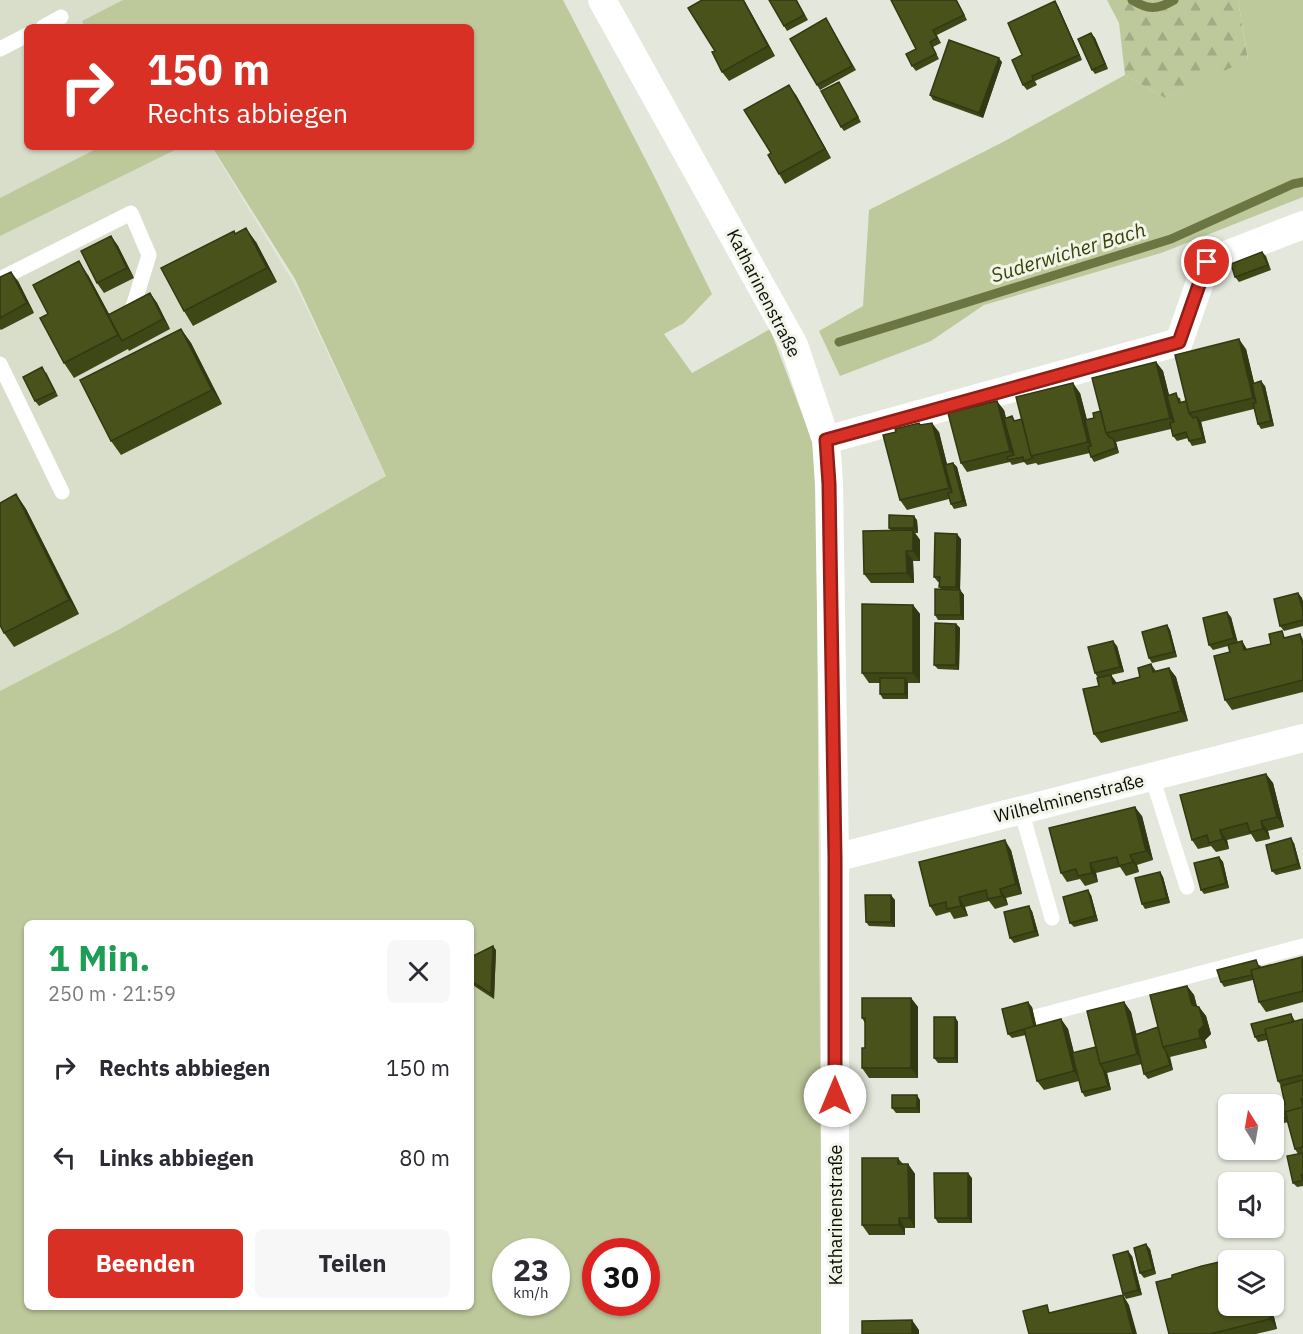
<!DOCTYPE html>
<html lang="de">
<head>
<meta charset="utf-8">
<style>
  :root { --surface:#fff; --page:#f7f7f7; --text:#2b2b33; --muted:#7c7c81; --accent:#d93025 }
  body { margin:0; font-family:"IBM Plex Sans",sans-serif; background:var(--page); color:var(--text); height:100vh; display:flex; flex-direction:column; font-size:22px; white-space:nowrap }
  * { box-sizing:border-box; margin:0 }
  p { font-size:20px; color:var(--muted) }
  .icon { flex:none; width:33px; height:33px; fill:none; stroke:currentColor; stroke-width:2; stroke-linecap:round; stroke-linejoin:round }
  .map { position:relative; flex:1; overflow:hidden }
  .panel { position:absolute; left:24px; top:920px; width:450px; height:390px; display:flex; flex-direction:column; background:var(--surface); border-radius:9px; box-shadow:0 2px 4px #0004 }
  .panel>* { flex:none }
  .hud { position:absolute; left:24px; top:24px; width:450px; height:126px; border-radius:9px; box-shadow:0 2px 4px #0004; background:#d93025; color:#fff; overflow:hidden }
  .needle { width:39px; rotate:349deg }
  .buttons { position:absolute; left:1218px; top:1094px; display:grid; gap:12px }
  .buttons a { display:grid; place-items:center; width:66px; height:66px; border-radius:9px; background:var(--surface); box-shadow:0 2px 4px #0004; font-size:30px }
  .speed { position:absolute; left:492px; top:1238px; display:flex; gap:12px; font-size:30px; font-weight:700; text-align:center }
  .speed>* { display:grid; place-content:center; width:78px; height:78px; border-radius:50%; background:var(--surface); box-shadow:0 2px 4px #0004; line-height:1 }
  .speed small { font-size:15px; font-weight:400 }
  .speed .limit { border:9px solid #d22; background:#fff; color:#111 }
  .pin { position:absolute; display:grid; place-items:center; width:51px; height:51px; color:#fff; margin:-26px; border:3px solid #fff; border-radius:50%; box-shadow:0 2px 6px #0007 }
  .me { position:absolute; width:66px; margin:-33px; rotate:0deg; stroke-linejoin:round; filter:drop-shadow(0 0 4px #0008) }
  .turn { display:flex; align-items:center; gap:21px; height:126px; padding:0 24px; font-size:27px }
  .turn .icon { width:78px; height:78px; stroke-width:2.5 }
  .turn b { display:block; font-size:42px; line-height:51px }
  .round { display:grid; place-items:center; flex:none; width:63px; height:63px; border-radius:9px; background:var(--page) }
  .overview { display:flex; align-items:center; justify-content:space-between; height:102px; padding:0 24px }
  h1 { font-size:36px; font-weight:700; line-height:45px; color:#1e9e55 }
  .action { display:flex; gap:12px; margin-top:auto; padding:12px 24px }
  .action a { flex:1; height:69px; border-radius:9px; background:var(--accent); color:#fff; font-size:24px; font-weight:700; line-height:69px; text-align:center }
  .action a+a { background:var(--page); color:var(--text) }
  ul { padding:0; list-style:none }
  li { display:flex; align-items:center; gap:18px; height:90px; padding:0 24px }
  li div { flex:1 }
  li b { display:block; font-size:22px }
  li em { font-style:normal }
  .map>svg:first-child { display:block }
  .built { fill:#d9decb }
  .green { fill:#bdc89b; fill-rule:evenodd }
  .forest { fill:url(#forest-firs) }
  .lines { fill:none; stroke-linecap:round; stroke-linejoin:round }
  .stream { stroke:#6b7642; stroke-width:9 }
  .lane { stroke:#fff; stroke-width:15 }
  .street { stroke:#fff; stroke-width:28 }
  .wall { fill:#3e4716 }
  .shaded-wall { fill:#323912 }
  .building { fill:#48521a; stroke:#323912; stroke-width:1.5 }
  .route-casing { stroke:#8d1f18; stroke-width:15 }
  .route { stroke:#d93025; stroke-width:10 }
  .labels { text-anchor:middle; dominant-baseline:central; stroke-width:6; stroke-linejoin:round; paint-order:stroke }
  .street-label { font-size:18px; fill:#0c0d09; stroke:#f1f5e8 }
  .water-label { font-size:20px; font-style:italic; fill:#384107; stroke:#f1f5e8 }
</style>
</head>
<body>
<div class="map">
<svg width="1303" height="1334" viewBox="0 0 1303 1334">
  <defs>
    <pattern id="forest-firs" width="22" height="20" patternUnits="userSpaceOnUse" patternTransform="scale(1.5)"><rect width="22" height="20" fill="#bdc89b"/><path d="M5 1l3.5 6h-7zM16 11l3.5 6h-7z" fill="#a1ab84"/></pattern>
  </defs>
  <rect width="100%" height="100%" fill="#e4e7db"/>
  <!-- built -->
  <path class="built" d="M0 0H123L139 27H27V147H211L298 290 386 476 120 630 0 691Z"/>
  <!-- green -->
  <path class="green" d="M123 0H563L654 176 712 294 684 323 664 334 692 373 770 329 816 451 822 1334H0V691L120 629 386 476 295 279 212 147H471V27H85L82 21ZM27 922H471V1306H27ZM506 1251H556V1302H506ZM596 1251H646V1302H596Z
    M1238 0H1303V197L1161 253 984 305 931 341 840 376 819 331 863 306 869 210 1003 142 1125 75 1165 98 1248 59Z
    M100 147H181L0 236V198Z"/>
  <!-- forest -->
  <path class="forest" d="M1107 0H1238L1248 60 1165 98 1125 75 1119 23Z"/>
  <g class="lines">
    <!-- stream -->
    <path class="stream" d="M1132 0C1148 10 1157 10 1174 0
      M839 342 1171 239 1293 184 1303 182"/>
    <!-- lane -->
    <path class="lane" d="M43 27 61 17
      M0 49 27 35
      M0 279 131 213 149 255 133 307
      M0 364 62 492
      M1152 777 1187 887
      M1021 810 1052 918
      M1035 1017 1303 946"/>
    <!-- street -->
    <path class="street" d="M602 0 794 345 826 440 829 484 835 858V1334
      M826 440 1179 342 1207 262 1303 225
      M835 858 1303 738"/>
  </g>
  <!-- wall -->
  <path class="wall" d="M702 0H744L775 56 729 81 722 72 715 51Z
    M797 0 808 20 787 31 784 26Z
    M957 0 967 20 937 35 941 43 933 47 939 59 916 71 912 66 916 49Z
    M1055 1 1058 6 1082 60 1035 81 1037 85 1027 90 1023 85 1022 55Z
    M829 23 856 70 820 90 817 85Z
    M1091 33 1095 38 1108 69 1095 74 1092 70Z
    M1002 62 983 118 933 100 930 95Z
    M839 82 861 122 844 131 841 127Z
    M796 95 831 158 785 184 779 174 771 153Z
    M235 234 256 242 277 282 193 326 184 311Z
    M111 236 118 246 134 278 104 293 97 283Z
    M1262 252 1266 256 1271 270 1239 282 1235 277Z
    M88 275 109 314 150 293 157 303 170 329 129 351 128 349 74 378 64 363 48 314Z
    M0 277 18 281 34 313 1 330 0 329Z
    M181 329 191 343 222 404 121 455 111 441Z
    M1246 349 1254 383 1265 386 1274 426 1261 429 1258 424 1254 409 1201 422 1206 443 1192 446 1189 441 1188 438 1177 441 1173 436 1171 429 1116 442 1119 453 1094 462 1091 457 1090 453 1038 465 1036 463 1027 465 1024 462 1012 465 1010 462 967 472 961 463 1004 410 1006 418 1012 416 1015 421 1022 419 1080 393 1087 420 1094 418 1101 411 1156 362 1163 371 1169 395 1180 398 1181 402 1186 401Z
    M46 372 58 396 39 406 35 401Z
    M919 423 921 425 939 432 947 464 953 463 957 467 967 506 954 509 951 504 949 499 907 510 900 500 896 432Z
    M16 494 26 509 79 614 14 647 4 633Z
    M917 520 918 533H915L920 540V561H913L914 583H871L864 574 891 531 889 528Z
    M961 539 960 590 964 595V620H938L935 615 942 590 939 587 940 582H938L934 577Z
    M1298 593 1302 598 1303 602V626L1284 631 1280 626Z
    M913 605 920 614V683H908V699H883L880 694V683H869L862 673Z
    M1231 617 1237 642 1242 641 1247 650 1271 644 1287 637 1300 634 1303 639V692L1232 710 1225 700 1230 652 1228 646 1213 650 1209 645Z
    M956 624 960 628 959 670 938 669 934 665Z
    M1167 625 1170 630 1177 657 1152 663 1149 658Z
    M1117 646 1124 672 1111 675 1117 683 1140 677 1151 664 1156 671 1169 668 1176 677 1188 721 1101 743 1094 734 1099 686 1098 678 1095 673Z
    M1266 774 1273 783 1284 827 1268 831 1270 839 1256 842 1251 834 1227 840 1229 849 1216 852 1211 846 1198 849 1192 840Z
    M1142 816 1153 860 1137 865 1139 872 1126 876 1120 867 1096 873 1098 882 1085 886 1080 879 1067 882 1061 873Z
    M1294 843 1301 869 1276 875 1272 871Z
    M1011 850 1022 894 1006 898 1008 905 995 909 989 901 965 907 968 916 954 919 950 912 936 916 930 906Z
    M1219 857 1223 862 1229 888 1204 894 1201 890Z
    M1160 872 1163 877 1170 903 1145 909 1142 904Z
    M1091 895 1098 921 1074 927 1070 923Z
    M895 900V927L869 926 866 922Z
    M1032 911 1039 936 1014 943 1010 938Z
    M496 950 494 999 471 984V957Z
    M1303 958V1002L1266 1012 1259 1002 1253 980 1224 987 1221 982 1260 965 1261 967Z
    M1187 986 1194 995 1197 1006 1199 1007 1206 1016 1211 1034 1205 1040 1207 1048 1170 1057V1056L1173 1070 1148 1079 1144 1074 1142 1064 1107 1073 1111 1090 1085 1097 1082 1092 1079 1081 1044 1090 1037 1081 1026 1035 1012 1038 1008 1034 1032 1007 1036 1026 1061 1019 1068 1029 1074 1053 1096 1047 1124 1002 1131 1012 1136 1034 1158 1027Z
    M911 998 918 1007V1078H869L862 1068 865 1048V1023L862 1018Z
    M1291 1014 1295 1021 1303 1019V1186L1297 1187 1293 1183 1298 1154 1295 1149 1288 1122 1274 1126V1107L1285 1104 1281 1086 1278 1081 1267 1040 1258 1042 1255 1037Z
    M955 1017 958 1022V1063H938L934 1058Z
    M920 1100V1113H896L892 1108Z
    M898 1158 903 1164H908L915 1174V1228H905V1235H869L862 1225Z
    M972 1178V1223H938L935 1218Z
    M1150 1249 1156 1274 1144 1278 1140 1273Z
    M1132 1256 1142 1295 1126 1299 1123 1294Z
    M1172 1278 1271 1305 1277 1329 1256 1334H1169Z"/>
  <!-- shaded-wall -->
  <path class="shaded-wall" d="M743 0H744L775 56 768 46Z
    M1055 1 1058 6 1082 60 1079 55Z
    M1091 33 1095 38 1108 69 1105 64Z
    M999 58 1002 62 983 118 979 113Z
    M789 85 796 95 831 158 825 149Z
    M246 228 256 242 277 282 267 268Z
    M111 236 118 246 134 278 127 268Z
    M79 261 88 275 123 340 122 341 118 335Z
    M11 272 18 281 34 313 27 303Z
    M150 293 157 303 170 329 163 319Z
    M181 329 191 343 222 404 212 390Z
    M1239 339 1246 349 1260 407 1253 398Z
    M1156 362 1163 371 1177 427 1170 418Z
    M1261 381 1265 386 1274 426 1271 421Z
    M1073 383 1080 393 1095 451 1088 442Z
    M997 401 1004 410 1016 458 1010 451Z
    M1197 417 1201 421 1206 443 1203 438Z
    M932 423 939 432 955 497 949 488Z
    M1113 438 1116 442 1119 453 1116 448Z
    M953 463 957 467 967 506 963 501Z
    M16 494 26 509 79 614 69 600Z
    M914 516 917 520 918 533 914 528Z
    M913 530 920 540V561L913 551Z
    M957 534 961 539 960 592 956 587Z
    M906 551 913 561 914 583 907 573Z
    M960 590 964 595V620L961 615Z
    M1298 593 1302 598 1303 602V611Z
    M913 605 920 614V683L913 673Z
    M1227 612 1231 617 1238 643 1234 638Z
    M956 624 960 628 959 670 956 665Z
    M1167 625 1170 630 1177 657 1174 652Z
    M1113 641 1117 646 1124 672 1120 667Z
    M1242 641 1248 651 1244 650Z
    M1169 668 1176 677 1188 721 1181 711Z
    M1111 675 1117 684H1113Z
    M905 678 908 683V699L905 694Z
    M1266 774 1273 783 1284 827 1277 817Z
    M1135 807 1142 816 1153 860 1146 851Z
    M1261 821 1268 831 1270 839 1263 829Z
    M1220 830 1227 840 1229 849 1223 839Z
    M1291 838 1294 843 1301 869 1298 864Z
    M1005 840 1011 850 1022 894 1016 884Z
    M1130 855 1137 865 1139 872 1133 862Z
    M1219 857 1223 862 1229 888 1226 883Z
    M1090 863 1096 873 1098 882 1092 873Z
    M1160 872 1163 877 1170 903 1167 898Z
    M1000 889 1006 898 1008 905 1002 896Z
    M1088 890 1091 895 1098 921 1095 916Z
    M891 895 895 900V927L891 922Z
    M959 897 965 907 968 916 961 906Z
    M1029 906 1032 911 1039 936 1035 931Z
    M493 946 496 950 494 999 491 994Z
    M1187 986 1194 995 1199 1015 1192 1005Z
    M911 998 918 1007V1078L911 1068Z
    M1028 1002 1032 1007 1038 1032 1035 1027Z
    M1124 1002 1131 1012 1144 1064 1137 1054Z
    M1199 1007 1206 1016 1211 1034 1205 1040 1207 1048 1200 1038 1199 1030Z
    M955 1017 958 1022V1063L955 1058Z
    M1061 1019 1068 1029 1081 1081 1074 1071Z
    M1166 1051 1169 1056 1173 1070 1170 1065Z
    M1103 1068 1107 1073 1111 1090 1108 1086Z
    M917 1095 920 1100V1113L917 1108Z
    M908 1164 915 1174V1228L909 1218Z
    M968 1173 972 1178V1223L968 1218Z
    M899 1218 905 1228V1235L899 1225Z
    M1146 1244 1150 1249 1156 1274 1153 1269Z
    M1128 1251 1132 1256 1142 1295 1138 1290Z
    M1123 1295 1129 1305 1137 1334H1133Z
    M1267 1305H1271L1277 1329 1270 1319Z
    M912 1320 919 1330V1334H912Z"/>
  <!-- building -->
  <path class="building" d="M702 0H743L768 46 722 72 712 52 715 51 688 8Z
    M769 0H796L804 15 784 26Z
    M891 0H956L964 15 933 30 937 38 930 42 936 54 912 66 906 54 916 49Z
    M1055 1 1079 55 1032 76 1033 80 1023 85 1012 60 1022 55 1008 23Z
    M826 18 852 66 817 85 790 39Z
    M1091 33 1105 64 1092 70 1078 39Z
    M949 40 999 58 979 113 930 95Z
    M839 82 858 117 841 127 821 91Z
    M789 85 825 149 779 174 768 155 771 153 744 110Z
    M246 228 267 268 184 311 161 268 234 231 235 234Z
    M111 236 127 268 97 283 81 251Z
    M1262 252 1268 265 1235 277 1231 264Z
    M79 261 118 335 64 363 40 318 48 314 33 285Z
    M11 272 27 303 0 318V277Z
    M150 293 163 319 122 341 108 315Z
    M181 329 212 390 111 441 80 380Z
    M1239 339 1253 398 1189 413 1175 355Z
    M1156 362 1170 418 1106 433 1092 378Z
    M42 367 55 392 35 401 23 377Z
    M1261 381 1271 421 1258 424 1253 403H1256L1252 384Z
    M1073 383 1088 442 1031 456 1016 397Z
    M1176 393 1179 403 1186 401 1189 413 1193 418 1197 417 1203 438 1189 441 1186 432 1173 436 1170 423 1174 422 1167 396Z
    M997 401 1010 451 961 463 948 413Z
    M1101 411 1106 433 1110 438H1113L1116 448 1091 457 1088 447 1091 446 1085 420 1094 418 1093 413Z
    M1012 416 1014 421 1022 419 1031 456 1033 458 1024 461 1023 457 1008 460 1007 457 1014 455 1004 419Z
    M919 423 920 425 932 423 949 488 900 500 883 435 896 432 895 429Z
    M953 463 963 501 951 504 948 493 952 492 945 465Z
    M16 494 69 600 4 633 0 625V503Z
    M889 515 914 516V528H889Z
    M913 530V551H906L907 573 864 574 863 531Z
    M935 533 957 534 956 587H939L940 577H934Z
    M935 589 960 590 961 615H935Z
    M1298 593 1303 611V620L1280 626 1274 599Z
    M862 604 913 605V673H862Z
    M1227 612 1234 638 1209 645 1203 618Z
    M935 623 956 624V665H934Z
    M1167 625 1174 652 1149 658 1142 632Z
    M1282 631 1284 638 1300 634 1303 646V680L1225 700 1214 656 1230 652 1228 645 1242 641 1244 650 1271 644 1269 634Z
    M1113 641 1120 667 1095 673 1088 647Z
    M1151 664 1153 672 1169 668 1181 711 1094 734 1083 689 1099 686 1097 678 1111 675 1113 684 1140 677 1138 668Z
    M880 678H905V694H880Z
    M1266 774 1277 817 1261 821 1263 829 1250 832 1247 823 1220 830 1223 839 1209 843 1207 835 1192 840 1180 795Z
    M1135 807 1146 851 1130 855 1133 862 1119 866 1117 857 1090 863 1092 873 1078 876 1076 869 1061 873 1049 828Z
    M1291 838 1298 864 1272 871 1266 845Z
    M1005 840 1016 884 1000 889 1002 896 988 899 986 890 959 897 961 906 947 909 946 902 930 906 919 862Z
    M1219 857 1226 883 1201 890 1194 863Z
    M1160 872 1167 898 1142 904 1135 878Z
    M1088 890 1095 916 1070 923 1063 897Z
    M865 895H891V922H866Z
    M1029 906 1035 931 1010 938 1004 912Z
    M493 946 491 994 471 981V957Z
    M1302 957 1303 991 1259 1002 1251 970Z
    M1256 960 1259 968 1251 970 1252 975 1221 982 1217 970Z
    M1187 986 1192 1005 1199 1007 1204 1025 1199 1030 1200 1038 1163 1047 1150 995Z
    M862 998H911V1068H862V1048H865V1018H862Z
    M1028 1002 1034 1026 1008 1034 1002 1009Z
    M1124 1002 1137 1054 1100 1064 1087 1011Z
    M1291 1014 1293 1022 1265 1029 1266 1034 1255 1037 1251 1024Z
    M934 1017H955V1058H934Z
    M1061 1019 1074 1071 1037 1081 1024 1029Z
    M1303 1019V1075L1278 1081 1265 1029Z
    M1158 1027 1163 1047 1166 1051 1170 1065 1144 1074 1135 1035Z
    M1096 1047 1100 1064 1103 1068 1108 1086 1082 1092 1072 1053Z
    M1303 1080V1099H1301L1303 1107 1285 1112 1287 1117 1274 1120V1107L1285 1104 1281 1086Z
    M892 1095H917V1108H892Z
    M1303 1107V1147L1295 1149 1285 1112Z
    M1303 1153V1175H1301L1303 1180 1293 1183 1287 1156Z
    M862 1158H898V1164H908L909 1218H899V1225H862Z
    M934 1173H968V1218H935Z
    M1146 1244 1153 1269 1140 1273 1134 1248Z
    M1128 1251 1138 1290 1123 1294 1113 1255Z
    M1254 1254 1255 1260H1228V1305H1267L1270 1319 1210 1334H1169L1156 1282 1172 1278V1275L1202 1266Z
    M1123 1295 1133 1334H1029L1023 1311 1047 1305 1049 1313Z
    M912 1320V1334H862V1321Z"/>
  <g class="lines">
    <defs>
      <path id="route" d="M835 1096V858L829 484 826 440 1179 342 1207 262"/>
    </defs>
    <!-- route casing -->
    <use href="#route" class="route-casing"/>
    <!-- route -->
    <use href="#route" class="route"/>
  </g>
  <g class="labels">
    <!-- street labels -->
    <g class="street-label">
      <text transform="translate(764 293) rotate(63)">Katharinenstraße</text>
      <text transform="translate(1069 798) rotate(-14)">Wilhelminenstraße</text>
      <text transform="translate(835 1215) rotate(-90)">Katharinenstraße</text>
    </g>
    <!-- water labels -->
    <g class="water-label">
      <text transform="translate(1068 252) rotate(-17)">Suderwicher Bach</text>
    </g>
  </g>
</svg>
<div class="buttons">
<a><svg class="needle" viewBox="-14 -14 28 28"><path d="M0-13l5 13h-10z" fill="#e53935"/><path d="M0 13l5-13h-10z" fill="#7c7c81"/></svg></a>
<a><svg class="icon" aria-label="sound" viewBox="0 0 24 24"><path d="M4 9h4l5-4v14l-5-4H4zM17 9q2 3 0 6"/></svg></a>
<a><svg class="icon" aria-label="layers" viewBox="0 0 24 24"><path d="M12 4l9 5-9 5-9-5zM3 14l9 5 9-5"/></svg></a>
</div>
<div class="speed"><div>23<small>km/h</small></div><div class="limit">30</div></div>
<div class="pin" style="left:1207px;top:262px;background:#d93025"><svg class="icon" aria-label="arrive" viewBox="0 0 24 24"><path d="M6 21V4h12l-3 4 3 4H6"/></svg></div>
<svg class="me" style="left:835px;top:1096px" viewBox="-20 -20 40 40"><circle r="19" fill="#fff"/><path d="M0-13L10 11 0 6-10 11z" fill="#d93025"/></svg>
<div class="hud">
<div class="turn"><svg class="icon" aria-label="right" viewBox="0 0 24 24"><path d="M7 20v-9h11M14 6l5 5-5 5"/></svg><div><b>150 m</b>Rechts abbiegen</div></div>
</div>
<section class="panel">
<div class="overview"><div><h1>1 Min.</h1><p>250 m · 21:59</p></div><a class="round"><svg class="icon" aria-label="close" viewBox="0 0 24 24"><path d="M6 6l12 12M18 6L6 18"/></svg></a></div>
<ul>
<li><svg class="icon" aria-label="right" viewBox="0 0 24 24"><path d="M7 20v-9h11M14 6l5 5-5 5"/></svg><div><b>Rechts abbiegen</b></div><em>150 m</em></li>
<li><svg class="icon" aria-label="left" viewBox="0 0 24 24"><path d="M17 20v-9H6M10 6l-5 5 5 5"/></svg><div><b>Links abbiegen</b></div><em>80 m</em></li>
</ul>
<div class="action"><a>Beenden</a><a>Teilen</a></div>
</section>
</div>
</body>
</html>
